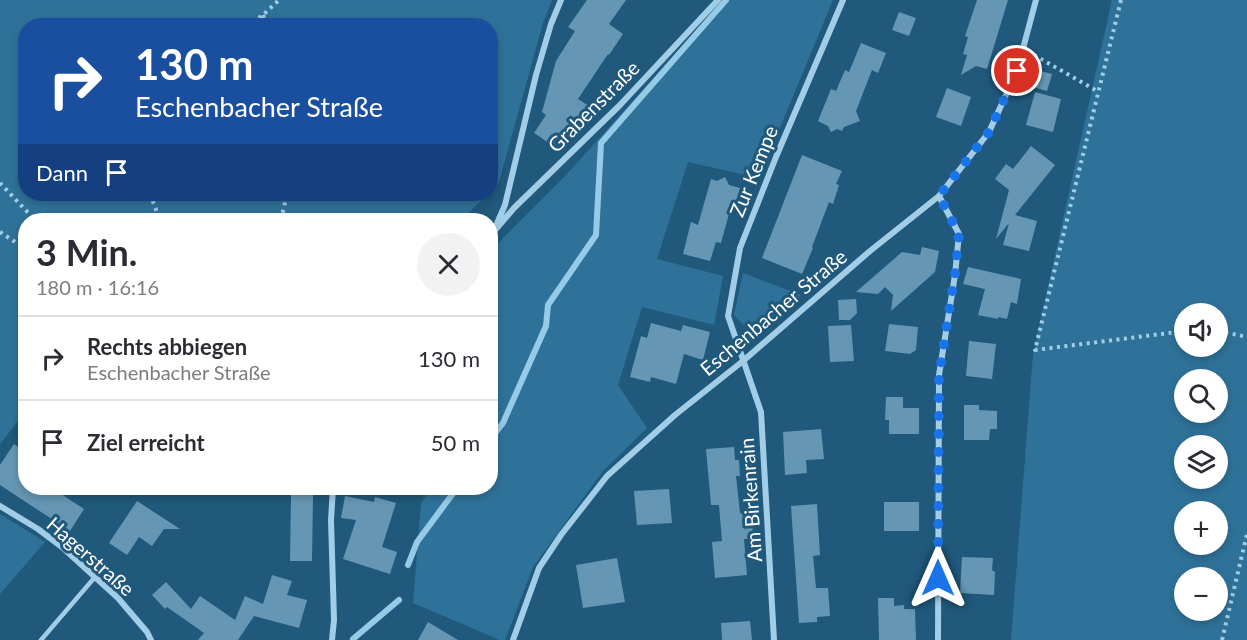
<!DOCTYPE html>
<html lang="de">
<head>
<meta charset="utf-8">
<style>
  :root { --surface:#fff; --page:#f2f2f3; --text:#2b2b33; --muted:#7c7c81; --line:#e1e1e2 }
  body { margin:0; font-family:Lato,sans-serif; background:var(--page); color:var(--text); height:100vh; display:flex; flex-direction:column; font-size:22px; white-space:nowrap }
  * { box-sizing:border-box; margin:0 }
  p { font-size:20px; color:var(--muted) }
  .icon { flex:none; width:33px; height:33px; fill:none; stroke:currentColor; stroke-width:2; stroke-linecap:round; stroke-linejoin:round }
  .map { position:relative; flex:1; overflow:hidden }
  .drawer { position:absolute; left:18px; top:213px; width:480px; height:282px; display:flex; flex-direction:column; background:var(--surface); border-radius:24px; box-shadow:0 3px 9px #0003 }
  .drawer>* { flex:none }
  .top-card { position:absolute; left:18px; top:18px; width:480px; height:183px; border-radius:24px; box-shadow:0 3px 9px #0003; background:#1a4fa0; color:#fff; overflow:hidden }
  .fabs { position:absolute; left:1174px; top:303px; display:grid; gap:12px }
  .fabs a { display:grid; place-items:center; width:54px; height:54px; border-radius:50%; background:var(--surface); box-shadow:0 3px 9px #0003; font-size:30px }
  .pin { position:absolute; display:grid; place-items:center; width:51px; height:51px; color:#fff; margin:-26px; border:3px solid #fff; border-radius:50%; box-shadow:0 2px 6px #0007 }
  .me { position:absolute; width:66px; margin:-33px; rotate:0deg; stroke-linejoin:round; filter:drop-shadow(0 0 4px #0008) }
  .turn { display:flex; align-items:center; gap:21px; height:126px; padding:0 18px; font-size:27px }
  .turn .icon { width:78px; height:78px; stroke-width:2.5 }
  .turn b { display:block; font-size:42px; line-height:51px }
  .then { display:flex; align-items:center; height:57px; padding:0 18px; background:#0003; gap:12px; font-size:22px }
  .round { display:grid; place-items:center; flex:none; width:63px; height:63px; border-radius:32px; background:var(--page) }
  .summary { display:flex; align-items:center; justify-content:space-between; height:102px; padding:0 18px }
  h1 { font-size:36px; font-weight:700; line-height:45px }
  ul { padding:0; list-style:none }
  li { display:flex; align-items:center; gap:18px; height:84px; padding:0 18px; border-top:2px solid var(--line) }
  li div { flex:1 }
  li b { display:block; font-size:22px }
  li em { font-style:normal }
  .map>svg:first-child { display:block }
  .green { fill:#2f7299; fill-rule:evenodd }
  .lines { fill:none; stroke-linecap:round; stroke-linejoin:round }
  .stream { stroke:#96cbe8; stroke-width:6 }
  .building { fill:#6597b4 }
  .path { stroke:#a2cde7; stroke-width:4; stroke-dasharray:3 4.5; stroke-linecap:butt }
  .service { stroke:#a2cde7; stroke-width:4.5 }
  .minor { stroke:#a2cde7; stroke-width:6 }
  .route { stroke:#1a73e8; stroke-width:10; stroke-dasharray:0 18 }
  .labels { text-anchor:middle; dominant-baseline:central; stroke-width:6; stroke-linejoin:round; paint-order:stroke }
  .street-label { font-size:20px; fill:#fff; stroke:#20597c }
</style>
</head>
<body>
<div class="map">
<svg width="1247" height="640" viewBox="0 0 1247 640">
  <rect width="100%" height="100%" fill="#20597c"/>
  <!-- green -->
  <path class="green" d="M0 0H552L543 23 499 182 491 191 490 26H26V194H488L461 220H26L25 412 0 444Z
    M724 0H833L759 178 688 162 657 259 723 276 714 325 642 307 618 385 647 428 603 471 533 567 505 640H500L413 603 421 504 430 488H490L491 254 501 240 566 175Z
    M1112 0H1247V640H1011L1033 354ZM1185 314H1218V346H1185ZM1185 380H1218V412H1185ZM1185 446H1218V478H1185ZM1185 512H1218V544H1185ZM1185 578H1218V610H1185Z
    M743 273 801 295 765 329 748 330 734 315Z
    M0 514 45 542 0 594Z"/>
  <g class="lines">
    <!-- stream -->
    <path class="stream" d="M490 440 503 423 546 326 548 305 596 235 601 143 726 0
      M408 565 417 542 457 488
      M353 639 399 600"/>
  </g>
  <!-- building -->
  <path class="building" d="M587 0H626L609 24 623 34 609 55 608 54 578 99 589 106 558 149 534 133 546 115 542 112 556 61 575 31 568 27Z
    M977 0H1008L987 69 976 66 961 75 967 55 963 54 968 37 965 36Z
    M899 12 916 18 909 36 892 30Z
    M861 43 886 53 878 73 872 70 856 111 860 121 844 127 842 131 837 129 831 132 828 126 818 121 831 89 836 91 845 70 849 72Z
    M1033 69 1052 74 1047 91 1029 86Z
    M947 88 971 97 961 126 936 117Z
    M1035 92 1061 99 1053 132 1026 125Z
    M1031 146 1055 165 1015 215 1037 221 1029 251 1003 245 1009 223 996 239 1009 190 995 179 1006 164 1013 169Z
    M802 155 842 171 836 184 839 185 833 204 829 202 812 247 813 248 802 274 762 258Z
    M725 177 729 185 740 188 732 215 729 214 721 243 716 242 710 261 683 254 691 222 698 225 711 179 717 181Z
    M922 247 939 251 935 272 891 311 893 295 885 287 878 294 856 292 902 252 920 255Z
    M968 267 1021 279 1017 304 1011 302 1007 319 998 317V319L978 315 985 289 963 284Z
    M856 299 857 313 850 320H839L838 300Z
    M651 323 681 331 683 325 710 332 703 360 684 354 676 384 651 377 650 382 630 377 641 336 647 338Z
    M889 324 918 327 916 350 910 354 885 351Z
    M851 325 854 361 830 362 828 326Z
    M969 341 996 344 992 379 966 376Z
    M886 397H903V408H919V434H889V420H885Z
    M964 405H979V410L997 411V429H990L989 440H964Z
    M821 429 824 459 806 460 807 473 785 475 783 432Z
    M14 444 26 452V488H52L84 509 70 531 0 485V465Z
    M734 447 735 460H739L740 476H736L740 513 752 512 753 539H744L747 575 715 578 712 542 722 541 719 505H711L706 449Z
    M669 489 672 523 637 525 634 491Z
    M291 495H313L312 561H290Z
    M345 496 374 502 375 497 396 503 382 547 397 552 390 574 343 559 356 520 341 518Z
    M137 501 180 529H164L152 546 139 537 127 555 109 543Z
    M884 502H919V531H884Z
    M817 504 820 555 813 556 816 588H828L830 616 817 617V622L799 623 791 506Z
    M962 557 993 558 992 570 995 572 994 595 960 593Z
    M617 558 625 602 583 608 576 565Z
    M272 575 292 581 287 595 307 600 299 628 254 616 238 640H198L204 633 167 607 165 609 152 595 166 582 191 609 200 596 235 620 245 596 263 604Z
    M878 598H894V606L904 605V609H915L916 640H879Z
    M750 621 752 640H722L721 623Z
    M428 622 458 640H418Z"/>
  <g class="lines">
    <!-- path -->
    <path class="path" d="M1121 0 1035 350 1185 331
      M263 15 267 26
      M246 26 263 15 279 0
      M1034 55 1099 92
      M0 183 35 220
      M150 194 160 220
      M281 220 287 194
      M0 232 26 249
      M1218 331 1247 337
      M1222 640 1247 534"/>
    <!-- service -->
    <path class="service" d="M41 640 95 577"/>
    <!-- minor -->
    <path class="minor" d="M495 228 505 205 536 75 551 24 561 0
      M491 235 514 208 620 105 718 0
      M0 506 38 529 62 547 118 598 147 632 151 640
      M332 640 334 620 331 520 333 488
      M513 640 539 568 561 535 607 476 675 415 743 361 870 251 939 196 989 132 1017 71 1036 0
      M774 640 761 412 728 316 740 248 776 157 843 0
      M938 640 939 375 955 275 959 234 939 196"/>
  </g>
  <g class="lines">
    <!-- route -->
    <path class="route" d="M938 578 939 375 955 274 959 234 939 196 989 132 1017 71"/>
  </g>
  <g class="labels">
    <!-- street labels -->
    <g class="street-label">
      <text transform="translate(593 106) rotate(-45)">Grabenstraße</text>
      <text transform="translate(753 171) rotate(-68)">Zur Kempe</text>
      <text transform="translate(773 312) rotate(-40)">Eschenbacher Straße</text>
      <text transform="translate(750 500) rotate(-94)">Am Birkenrain</text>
      <text transform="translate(91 556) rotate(41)">Hagerstraße</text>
    </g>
  </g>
</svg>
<div class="fabs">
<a><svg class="icon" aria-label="sound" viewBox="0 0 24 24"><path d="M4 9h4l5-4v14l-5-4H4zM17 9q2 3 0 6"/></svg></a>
<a><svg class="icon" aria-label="search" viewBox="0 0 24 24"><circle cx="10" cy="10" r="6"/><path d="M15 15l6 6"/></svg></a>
<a><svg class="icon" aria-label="layers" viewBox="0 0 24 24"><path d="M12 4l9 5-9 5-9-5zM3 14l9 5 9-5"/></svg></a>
<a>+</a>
<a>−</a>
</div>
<div class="pin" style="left:1017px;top:71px;background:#d93025"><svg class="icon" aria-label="arrive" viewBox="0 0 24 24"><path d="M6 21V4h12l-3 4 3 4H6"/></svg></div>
<svg class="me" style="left:938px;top:578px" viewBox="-20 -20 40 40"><path d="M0-17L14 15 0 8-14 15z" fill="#1a73e8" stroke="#fff" stroke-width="4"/></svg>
<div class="top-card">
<div class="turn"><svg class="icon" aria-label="right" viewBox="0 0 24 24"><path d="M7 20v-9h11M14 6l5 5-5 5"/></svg><div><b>130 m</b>Eschenbacher Straße</div></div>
<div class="then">Dann<svg class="icon" aria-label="arrive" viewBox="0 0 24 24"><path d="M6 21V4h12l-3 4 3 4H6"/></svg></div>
</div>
<section class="drawer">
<div class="summary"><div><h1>3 Min.</h1><p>180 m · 16:16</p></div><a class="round"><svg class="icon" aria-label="close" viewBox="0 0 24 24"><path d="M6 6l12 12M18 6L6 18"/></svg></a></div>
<ul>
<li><svg class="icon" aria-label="right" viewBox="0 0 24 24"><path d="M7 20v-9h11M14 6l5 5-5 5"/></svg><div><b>Rechts abbiegen</b><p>Eschenbacher Straße</p></div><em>130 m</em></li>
<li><svg class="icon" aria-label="arrive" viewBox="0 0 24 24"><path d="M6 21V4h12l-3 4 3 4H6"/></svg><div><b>Ziel erreicht</b></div><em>50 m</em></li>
</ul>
</section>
</div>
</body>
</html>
